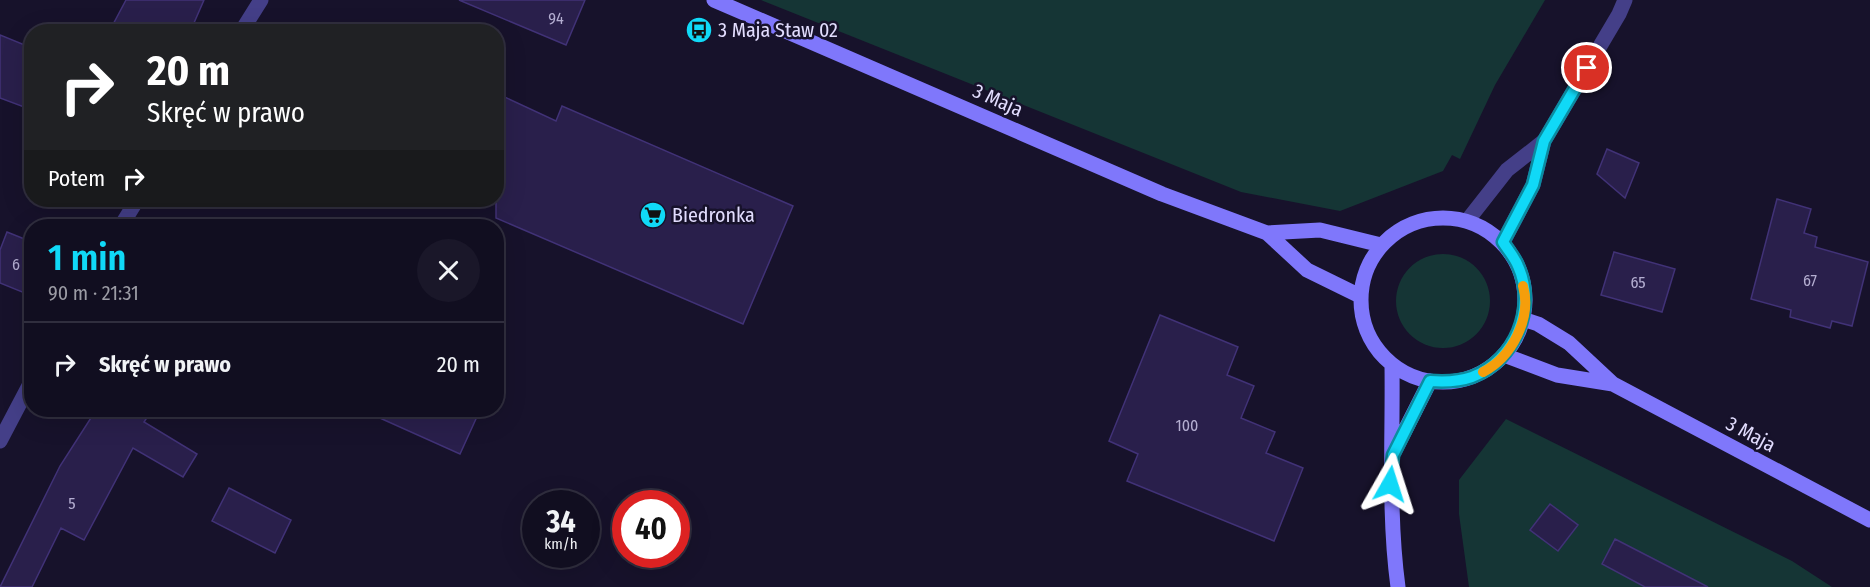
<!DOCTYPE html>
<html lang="pl">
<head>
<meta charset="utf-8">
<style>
  :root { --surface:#110e20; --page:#1a1729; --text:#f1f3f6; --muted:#9c9ca5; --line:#302e3e; --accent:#10d9f7 }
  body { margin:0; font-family:"Fira Sans Condensed",sans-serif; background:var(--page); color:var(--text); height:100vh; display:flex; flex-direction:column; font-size:22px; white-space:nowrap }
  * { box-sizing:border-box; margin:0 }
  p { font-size:20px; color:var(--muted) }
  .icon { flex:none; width:33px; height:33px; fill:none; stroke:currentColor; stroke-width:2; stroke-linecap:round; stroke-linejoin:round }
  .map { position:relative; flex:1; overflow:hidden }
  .side { position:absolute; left:24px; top:219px; width:480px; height:198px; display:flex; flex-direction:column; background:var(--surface); border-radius:24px; box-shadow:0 6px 24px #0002,0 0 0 2px var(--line) }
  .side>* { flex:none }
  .top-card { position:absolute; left:24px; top:24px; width:480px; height:183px; border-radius:24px; box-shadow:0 6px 24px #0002,0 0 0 2px var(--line); background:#202124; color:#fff; overflow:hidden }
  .speed { position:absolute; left:522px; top:490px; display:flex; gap:12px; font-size:30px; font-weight:700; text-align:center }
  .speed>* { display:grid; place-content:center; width:78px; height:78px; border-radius:50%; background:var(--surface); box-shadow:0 6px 24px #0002,0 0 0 2px var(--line); line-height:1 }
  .speed small { font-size:15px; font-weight:400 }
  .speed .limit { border:9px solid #d22; background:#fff; color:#111 }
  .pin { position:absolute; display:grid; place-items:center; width:51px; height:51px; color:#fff; margin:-26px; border:3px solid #fff; border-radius:50%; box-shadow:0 2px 6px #0007 }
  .me { position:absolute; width:66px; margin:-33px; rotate:6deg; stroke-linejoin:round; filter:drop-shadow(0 0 4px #0008) }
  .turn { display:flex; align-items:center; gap:21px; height:126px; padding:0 24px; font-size:27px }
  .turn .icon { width:78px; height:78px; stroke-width:2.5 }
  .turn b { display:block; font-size:42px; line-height:51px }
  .then { display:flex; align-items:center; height:57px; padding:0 24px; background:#0003; gap:12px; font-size:22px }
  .round { display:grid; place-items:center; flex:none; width:63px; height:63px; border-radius:32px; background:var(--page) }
  .head { display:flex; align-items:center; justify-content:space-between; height:102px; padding:0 24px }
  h1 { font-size:36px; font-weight:600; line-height:45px; color:var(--accent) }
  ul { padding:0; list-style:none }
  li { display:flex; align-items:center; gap:18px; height:84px; padding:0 24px; border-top:2px solid var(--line) }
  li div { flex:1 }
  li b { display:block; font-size:22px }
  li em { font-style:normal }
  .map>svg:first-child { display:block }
  .green { fill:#153535 }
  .building { fill:#291f4b; stroke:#413277; stroke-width:1.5 }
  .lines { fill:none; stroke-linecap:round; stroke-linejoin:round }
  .street { stroke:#443f88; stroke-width:15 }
  .secondary { stroke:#7f77fb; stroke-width:15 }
  .route-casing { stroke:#0a8da1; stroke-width:15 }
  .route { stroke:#10d9f7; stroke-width:10 }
  .slow { stroke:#f59e0b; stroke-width:10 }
  .labels { text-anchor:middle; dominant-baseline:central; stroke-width:5; stroke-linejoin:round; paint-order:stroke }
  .number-label { font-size:16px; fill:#b4aed1 }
  .poi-label { font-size:20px; fill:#e2ddfe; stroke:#17122b; text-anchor:start }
  .street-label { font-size:20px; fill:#e2ddfe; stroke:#17122b }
</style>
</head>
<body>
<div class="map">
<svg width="1870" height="587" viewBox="0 0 1870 587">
  <rect width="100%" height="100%" fill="#17122b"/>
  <!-- green -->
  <path class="green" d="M761 0H1545L1495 85 1460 159 1452 155 1443 171 1340 211 1241 192Z
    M1396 301a47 47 0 1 1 94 0a47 47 0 1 1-94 0Z
    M1506 419 1792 561 1832 587H1469L1459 514V480Z"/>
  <!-- building -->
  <path class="building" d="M126 0H204L190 32H109Z
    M459 0H585L566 45Z
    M0 35 32 48V110L0 98Z
    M496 93 556 121 562 106 793 206 743 324 496 218Z
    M1607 149 1639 163 1625 198 1597 174Z
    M1777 199 1811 209 1804 233 1817 237 1815 247 1868 262 1852 326 1832 321 1830 328 1790 317 1791 310 1751 299Z
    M7 232 32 242V296L0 283V250Z
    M1614 252 1675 269 1662 312 1601 295Z
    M1160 315 1238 347 1227 375 1254 386 1241 418 1275 432 1266 453 1303 468 1274 541 1127 481 1138 454 1109 441Z
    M96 410H152L144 422 197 454 183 477 133 448 84 540 61 528 32 587H0L60 466Z
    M362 410H480L460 454Z
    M229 488 291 520 275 553 212 521Z
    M1550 504 1578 525 1558 551 1530 530Z
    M1615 539 1708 587H1645L1602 564Z"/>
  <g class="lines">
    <!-- street -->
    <path class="street" d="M241 32 261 0
      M1467 221 1507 170 1544 141
      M121 226 137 200
      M1503 242 1533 185 1544 141 1619 14 1625 0
      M0 441 32 380"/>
    <!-- secondary -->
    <path class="secondary" d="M714 0 1162 194 1267 233 1307 270 1360 296
      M1361 300a82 82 0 1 1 164 0a82 82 0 1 1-164 0Z
      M1267 233 1320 230 1381 245
      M1523 319 1538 324 1569 343 1613 384 1870 520
      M1504 355 1557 375 1613 384
      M1392 365C1393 439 1388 513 1398 587
      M1394 452 1430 381"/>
  </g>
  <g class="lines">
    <defs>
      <path id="route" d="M1390 484 1393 455 1430 381C1444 382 1458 382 1472 377 1515 361 1537 308 1518 266 1515 258 1508 250 1503 242L1533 185 1544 141 1587 68"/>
    </defs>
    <!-- route casing -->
    <use href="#route" class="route-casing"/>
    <!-- route -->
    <use href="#route" class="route"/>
    <!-- slow -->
    <path class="slow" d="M1483 372C1512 357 1532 318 1523 286"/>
  </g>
  <!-- icons -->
  <defs>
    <symbol id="bus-disc" viewBox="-11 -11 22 22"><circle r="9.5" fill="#10d9f7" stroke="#17122b"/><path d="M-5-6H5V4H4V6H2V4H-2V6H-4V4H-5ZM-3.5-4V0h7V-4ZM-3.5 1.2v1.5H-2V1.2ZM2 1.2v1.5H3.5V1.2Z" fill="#111"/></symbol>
    <symbol id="supermarket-disc" viewBox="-11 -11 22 22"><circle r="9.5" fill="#10d9f7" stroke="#17122b"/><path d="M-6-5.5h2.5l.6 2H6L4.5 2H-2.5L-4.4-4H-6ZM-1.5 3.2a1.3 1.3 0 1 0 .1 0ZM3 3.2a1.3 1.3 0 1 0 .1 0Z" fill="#111"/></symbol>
  </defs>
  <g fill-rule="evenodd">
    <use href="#bus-disc" x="684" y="15" width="30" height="30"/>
    <use href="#supermarket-disc" x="638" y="200" width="30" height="30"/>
  </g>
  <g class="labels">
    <!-- number labels -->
    <g class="number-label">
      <text x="556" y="18">94</text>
      <text x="16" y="264">6</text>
      <text x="1810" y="280">67</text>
      <text x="1638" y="282">65</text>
      <text x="1187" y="425">100</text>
      <text x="72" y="503">5</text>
    </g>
    <!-- poi labels -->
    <g class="poi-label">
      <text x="718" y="30">3 Maja Staw 02</text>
      <text x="672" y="215">Biedronka</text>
    </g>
    <!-- street labels -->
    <g class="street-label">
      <text transform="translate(998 100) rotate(24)">3 Maja</text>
      <text transform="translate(1751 434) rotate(28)">3 Maja</text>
    </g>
  </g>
</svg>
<div class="speed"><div>34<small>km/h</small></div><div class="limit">40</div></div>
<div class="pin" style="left:1587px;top:68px;background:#d93025"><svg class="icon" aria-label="arrive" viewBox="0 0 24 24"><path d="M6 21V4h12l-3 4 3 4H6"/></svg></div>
<svg class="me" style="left:1390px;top:484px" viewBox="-20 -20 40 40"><path d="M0-17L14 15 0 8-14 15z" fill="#10d9f7" stroke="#fff" stroke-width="4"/></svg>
<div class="top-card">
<div class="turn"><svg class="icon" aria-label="right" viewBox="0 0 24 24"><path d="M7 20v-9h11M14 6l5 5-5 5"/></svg><div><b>20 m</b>Skręć w prawo</div></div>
<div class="then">Potem<svg class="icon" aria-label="right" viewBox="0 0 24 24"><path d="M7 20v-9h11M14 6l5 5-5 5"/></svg></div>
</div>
<section class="side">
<div class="head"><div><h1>1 min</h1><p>90 m · 21:31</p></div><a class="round"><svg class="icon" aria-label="close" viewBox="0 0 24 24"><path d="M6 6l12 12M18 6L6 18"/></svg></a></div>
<ul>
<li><svg class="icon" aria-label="right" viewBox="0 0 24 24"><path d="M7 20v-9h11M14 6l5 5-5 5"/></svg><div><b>Skręć w prawo</b></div><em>20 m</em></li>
</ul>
</section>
</div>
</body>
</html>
